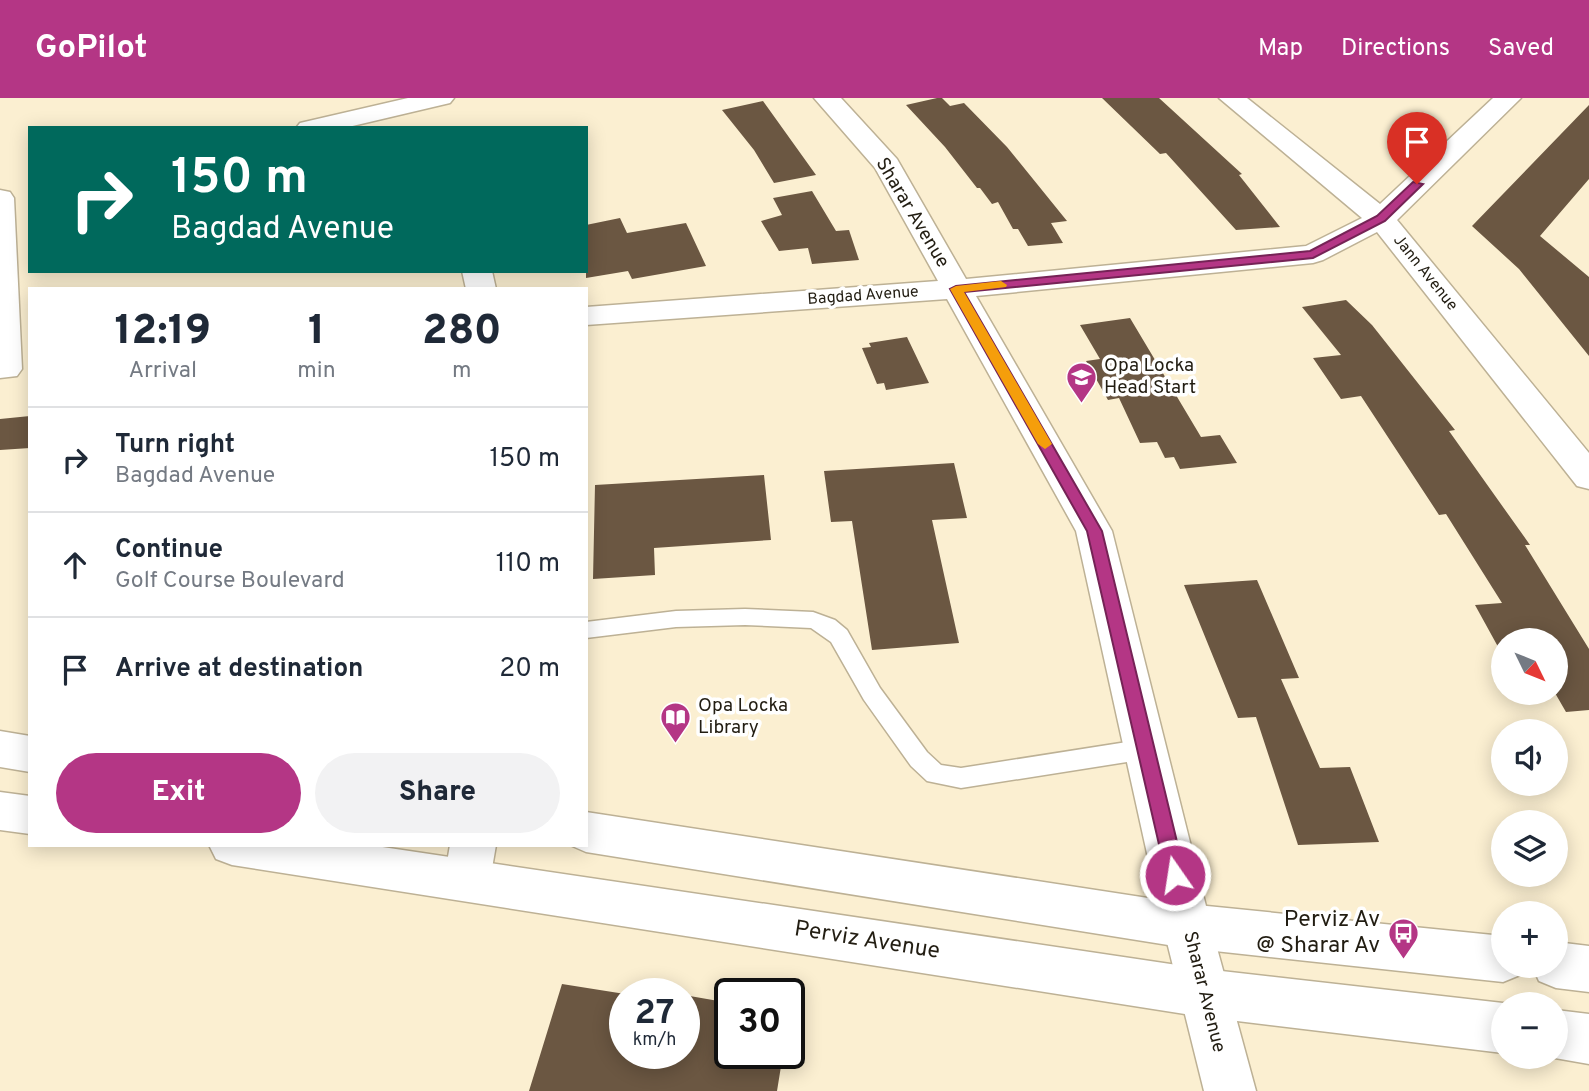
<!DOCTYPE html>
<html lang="en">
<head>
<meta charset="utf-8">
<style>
  :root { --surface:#fff; --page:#f2f2f3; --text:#1f2937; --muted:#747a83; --line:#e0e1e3; --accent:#b43685 }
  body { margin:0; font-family:Overpass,sans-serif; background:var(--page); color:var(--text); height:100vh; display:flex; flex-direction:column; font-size:26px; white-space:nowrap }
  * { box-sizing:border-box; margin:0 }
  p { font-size:23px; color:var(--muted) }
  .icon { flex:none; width:38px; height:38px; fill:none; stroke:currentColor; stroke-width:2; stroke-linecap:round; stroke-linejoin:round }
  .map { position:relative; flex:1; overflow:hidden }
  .sheet { position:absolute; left:28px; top:189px; width:560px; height:560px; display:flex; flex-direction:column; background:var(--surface); border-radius:0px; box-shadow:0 4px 18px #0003 }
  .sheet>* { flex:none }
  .top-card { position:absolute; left:28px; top:28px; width:560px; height:147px; border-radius:0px; box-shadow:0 4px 18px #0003; background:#00695c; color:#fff; overflow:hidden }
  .needle { width:46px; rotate:133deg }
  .tools { position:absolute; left:1491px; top:530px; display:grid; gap:14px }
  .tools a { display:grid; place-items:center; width:77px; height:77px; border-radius:50%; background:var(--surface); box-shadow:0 4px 18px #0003; font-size:35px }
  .speed { position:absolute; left:609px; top:880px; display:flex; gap:14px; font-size:35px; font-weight:700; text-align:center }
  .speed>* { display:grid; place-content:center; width:91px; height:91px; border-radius:50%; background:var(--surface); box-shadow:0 4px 18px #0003; line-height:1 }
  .speed small { font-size:18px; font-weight:400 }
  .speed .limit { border:4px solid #111; border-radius:10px; background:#fff; color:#111 }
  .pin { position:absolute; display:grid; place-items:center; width:60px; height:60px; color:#fff; margin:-72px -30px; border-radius:50% 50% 50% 0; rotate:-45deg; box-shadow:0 0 7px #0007 }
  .pin .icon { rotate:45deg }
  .me { position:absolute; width:77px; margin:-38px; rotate:347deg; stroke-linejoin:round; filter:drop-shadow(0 0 5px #0008) }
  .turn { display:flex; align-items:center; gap:24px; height:147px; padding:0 28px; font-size:32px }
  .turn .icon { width:91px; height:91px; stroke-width:2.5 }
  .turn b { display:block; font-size:49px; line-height:60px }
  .eta { display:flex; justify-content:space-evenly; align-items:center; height:119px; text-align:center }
  .eta b { font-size:42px; font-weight:800; line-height:49px }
  .cta { display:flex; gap:14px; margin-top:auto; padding:14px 28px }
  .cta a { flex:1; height:80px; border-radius:42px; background:var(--accent); color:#fff; font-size:28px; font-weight:800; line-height:80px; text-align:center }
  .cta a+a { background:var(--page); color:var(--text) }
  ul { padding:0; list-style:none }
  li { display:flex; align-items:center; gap:21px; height:105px; padding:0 28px; border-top:2px solid var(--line) }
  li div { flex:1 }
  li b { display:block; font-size:26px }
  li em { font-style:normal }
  header { display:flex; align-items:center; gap:42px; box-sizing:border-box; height:98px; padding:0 35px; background:var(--accent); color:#fff }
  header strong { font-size:33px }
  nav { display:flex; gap:38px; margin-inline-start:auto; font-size:24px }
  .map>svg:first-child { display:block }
  .building { fill:#6b5742 }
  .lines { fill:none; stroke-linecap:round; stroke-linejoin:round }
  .lane-casing { stroke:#bdb195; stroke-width:3 }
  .street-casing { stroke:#bdb195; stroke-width:3 }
  .secondary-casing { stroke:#bdb195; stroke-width:3 }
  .lane { fill:#fff; fill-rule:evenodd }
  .street { fill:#fff; fill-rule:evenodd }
  .secondary { fill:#fff; fill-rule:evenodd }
  .route { fill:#b43685; stroke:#752356; stroke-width:2 }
  .slow { fill:#f59e0b }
  .labels { text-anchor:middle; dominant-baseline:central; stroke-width:7; stroke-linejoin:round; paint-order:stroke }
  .far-street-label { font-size:16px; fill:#221d12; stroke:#fff }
  .street-label { font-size:19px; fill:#221d12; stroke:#fff }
  .poi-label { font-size:19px; fill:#221d12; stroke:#fff; text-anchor:start }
  .near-poi-label { font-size:23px; fill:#221d12; stroke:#fff; text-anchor:end }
  .near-street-label { font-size:23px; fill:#221d12; stroke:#fff }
</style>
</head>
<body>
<header>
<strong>GoPilot</strong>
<nav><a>Map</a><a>Directions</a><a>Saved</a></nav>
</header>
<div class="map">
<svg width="1589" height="993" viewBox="0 0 1589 993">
  <rect width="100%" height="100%" fill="#fbefd1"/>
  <!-- building -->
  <path class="building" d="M937 0H942L950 8 964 5 1007 49 1067 123 1051 125 1063 145 1028 148 1018 131H1013L998 104 992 106 980 90H977L945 49 906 7Z
    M1102 0H1159L1242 76 1239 77 1280 129 1236 132 1166 55 1160 56Z
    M763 3 816 77 774 85 754 52 722 12Z
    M1589 7V81L1540 138 1589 179V258L1519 171 1472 128Z
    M812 93 836 133 849 132 859 162 812 166 808 150 779 153 761 123 782 117 773 100Z
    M620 120 627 135 686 125 706 168 632 181 628 173 586 180V127Z
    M1346 202 1372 227 1455 332 1449 333 1530 447H1525L1589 551V612L1566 614 1555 595 1556 542H1503L1502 556 1475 507 1502 505 1446 416 1439 417 1361 298 1341 301 1313 260 1341 257 1302 209Z
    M1130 220 1201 339 1220 337 1237 365 1180 371 1174 359 1165 360 1157 344 1140 345 1119 300 1108 302 1086 263 1100 261 1080 227Z
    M907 239 929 285 886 292 884 285 877 286 862 250 871 249 869 245Z
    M30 318V350L0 352V321Z
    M954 365 967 420 932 422 959 545 872 552 852 423 831 424 824 373Z
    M764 377 771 442 654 450 655 477 593 481 595 387Z
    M1257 482 1299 580 1281 581 1320 670 1350 669 1379 744 1298 747 1256 619 1238 620 1184 487Z
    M562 886 625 896V956H684V897L730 905V956H783L777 993H529Z"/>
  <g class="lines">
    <defs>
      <path id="lane" d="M745 511 813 514 835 522 847 532 880 590 927 654 941 667 961 670 1146 641 1154 644 1158 651 1154 658 1146 661 961 690 927 683 911 668 864 602 831 544 811 530 745 527 676 529 586 540V524L676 513Z"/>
      <path id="street" d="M408 0H454L450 5 344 30H296L300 25Z
        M814 0H841L897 61 966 181 1306 148 1362 120 1219 0H1247L1380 106 1493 0H1521L1397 122 1589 355V391L1577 388 1377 134 1323 162 1313 165 976 198 1112 433 1211 828 1256 993H1204L1163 828 1076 433 947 201 586 227V209L938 183 875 70Z
        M0 92 10 94 14 100 22 271 17 278 0 280Z
        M462 173H492L496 191H466Z
        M450 747H496L490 782 483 797 467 803 451 797 444 782Z"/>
      <path id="secondary" d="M0 633 30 638V674L0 669Z
        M0 694 30 698V736L0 732Z
        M586 714 1187 806 1503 838V868H1524L1520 877 1503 884 1187 850 586 754 570 747H586Z
        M209 747H369L1204 871 1503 905 1506 906H1503V955L1204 919 232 767 216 761Z
        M1556 844 1589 848V894L1556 890 1539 883 1532 868H1556Z
        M1556 912 1589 916V966L1549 959H1556Z"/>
    </defs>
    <!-- lane casing -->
    <use href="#lane" class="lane-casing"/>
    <!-- street casing -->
    <use href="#street" class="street-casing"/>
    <!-- secondary casing -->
    <use href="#secondary" class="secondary-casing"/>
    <!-- lane -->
    <use href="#lane" class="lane"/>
    <!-- street -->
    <use href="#street" class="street"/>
    <!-- secondary -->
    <use href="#secondary" class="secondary"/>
  </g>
  <!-- route -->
  <path class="route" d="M1413 84 1423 86 1385 123 1313 160 964 194 1102 433 1185 777 1182 783 1175 786 1169 783 1166 777 1087 433 950 191 956 188 1310 153 1377 118Z"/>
  <!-- slow -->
  <path class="slow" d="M1001 183 1007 187 1006 189 964 194 1052 346 1045 351 1038 346 950 191 956 188Z"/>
  <!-- icons -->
  <defs>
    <symbol id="school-pin" viewBox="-11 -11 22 30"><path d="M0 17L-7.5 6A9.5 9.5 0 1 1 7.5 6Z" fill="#b43685" stroke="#fff"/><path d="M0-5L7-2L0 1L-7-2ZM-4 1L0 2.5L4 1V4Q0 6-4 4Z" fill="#fff"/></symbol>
    <symbol id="library-pin" viewBox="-11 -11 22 30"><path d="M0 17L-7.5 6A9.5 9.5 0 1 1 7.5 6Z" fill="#b43685" stroke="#fff"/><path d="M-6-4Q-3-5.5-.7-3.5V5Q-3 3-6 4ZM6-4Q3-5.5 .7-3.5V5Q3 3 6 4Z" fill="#fff"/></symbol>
    <symbol id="bus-pin" viewBox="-11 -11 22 30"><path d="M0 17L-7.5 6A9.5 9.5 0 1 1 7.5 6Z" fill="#b43685" stroke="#fff"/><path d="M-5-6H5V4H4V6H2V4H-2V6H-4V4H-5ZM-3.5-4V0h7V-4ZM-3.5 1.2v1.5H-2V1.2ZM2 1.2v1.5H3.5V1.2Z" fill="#fff"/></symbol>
  </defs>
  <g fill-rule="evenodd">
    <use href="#school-pin" x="1064" y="262" width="35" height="47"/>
    <use href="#library-pin" x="658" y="602" width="35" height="47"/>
    <use href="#bus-pin" x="1386" y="818" width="35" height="47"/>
  </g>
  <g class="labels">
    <!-- far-street labels -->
    <g class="far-street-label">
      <text transform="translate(1425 175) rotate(51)">Jann Avenue</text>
      <text transform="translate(863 198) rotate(-4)">Bagdad Avenue</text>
    </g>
    <!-- street labels -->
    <g class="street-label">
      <text transform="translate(912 115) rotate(59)">Sharar Avenue</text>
      <text transform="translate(1204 894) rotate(76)">Sharar Avenue</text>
    </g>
    <!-- poi labels -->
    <g class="poi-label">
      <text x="1104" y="268">Opa Locka<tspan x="1104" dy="22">Head Start</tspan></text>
      <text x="698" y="608">Opa Locka<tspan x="698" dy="22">Library</tspan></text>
    </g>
    <!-- near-poi labels -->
    <g class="near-poi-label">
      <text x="1380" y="822">Perviz Av<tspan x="1380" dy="26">@ Sharar Av</tspan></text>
    </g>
    <!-- near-street labels -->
    <g class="near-street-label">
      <text transform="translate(867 843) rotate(9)">Perviz Avenue</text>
    </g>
  </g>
</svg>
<div class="tools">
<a><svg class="needle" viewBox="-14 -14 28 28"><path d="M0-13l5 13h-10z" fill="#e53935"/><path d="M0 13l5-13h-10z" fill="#747a83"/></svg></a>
<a><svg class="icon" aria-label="sound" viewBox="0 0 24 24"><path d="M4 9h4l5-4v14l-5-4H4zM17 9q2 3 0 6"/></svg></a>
<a><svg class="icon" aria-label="layers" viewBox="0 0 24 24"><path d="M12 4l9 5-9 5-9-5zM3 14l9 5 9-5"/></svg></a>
<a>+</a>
<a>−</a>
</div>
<div class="speed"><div>27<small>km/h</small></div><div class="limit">30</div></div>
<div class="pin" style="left:1417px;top:86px;background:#d93025"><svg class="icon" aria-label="arrive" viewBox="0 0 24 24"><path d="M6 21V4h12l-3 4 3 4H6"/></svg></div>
<svg class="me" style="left:1175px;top:777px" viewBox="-20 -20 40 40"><circle r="17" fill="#b43685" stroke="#fff" stroke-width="3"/><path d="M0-11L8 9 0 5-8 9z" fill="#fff"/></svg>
<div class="top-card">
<div class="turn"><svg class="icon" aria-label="right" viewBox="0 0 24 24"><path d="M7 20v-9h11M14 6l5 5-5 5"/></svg><div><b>150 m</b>Bagdad Avenue</div></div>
</div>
<section class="sheet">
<div class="eta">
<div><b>12:19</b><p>Arrival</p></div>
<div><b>1</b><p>min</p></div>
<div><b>280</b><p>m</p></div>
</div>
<ul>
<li><svg class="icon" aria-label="right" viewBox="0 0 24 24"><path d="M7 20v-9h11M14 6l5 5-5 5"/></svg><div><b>Turn right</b><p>Bagdad Avenue</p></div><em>150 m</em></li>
<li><svg class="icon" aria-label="ahead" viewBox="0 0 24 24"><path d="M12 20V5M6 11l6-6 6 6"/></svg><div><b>Continue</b><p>Golf Course Boulevard</p></div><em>110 m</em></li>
<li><svg class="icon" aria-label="arrive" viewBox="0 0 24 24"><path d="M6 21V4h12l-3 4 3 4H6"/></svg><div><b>Arrive at destination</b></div><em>20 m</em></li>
</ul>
<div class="cta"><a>Exit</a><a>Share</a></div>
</section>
</div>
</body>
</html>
